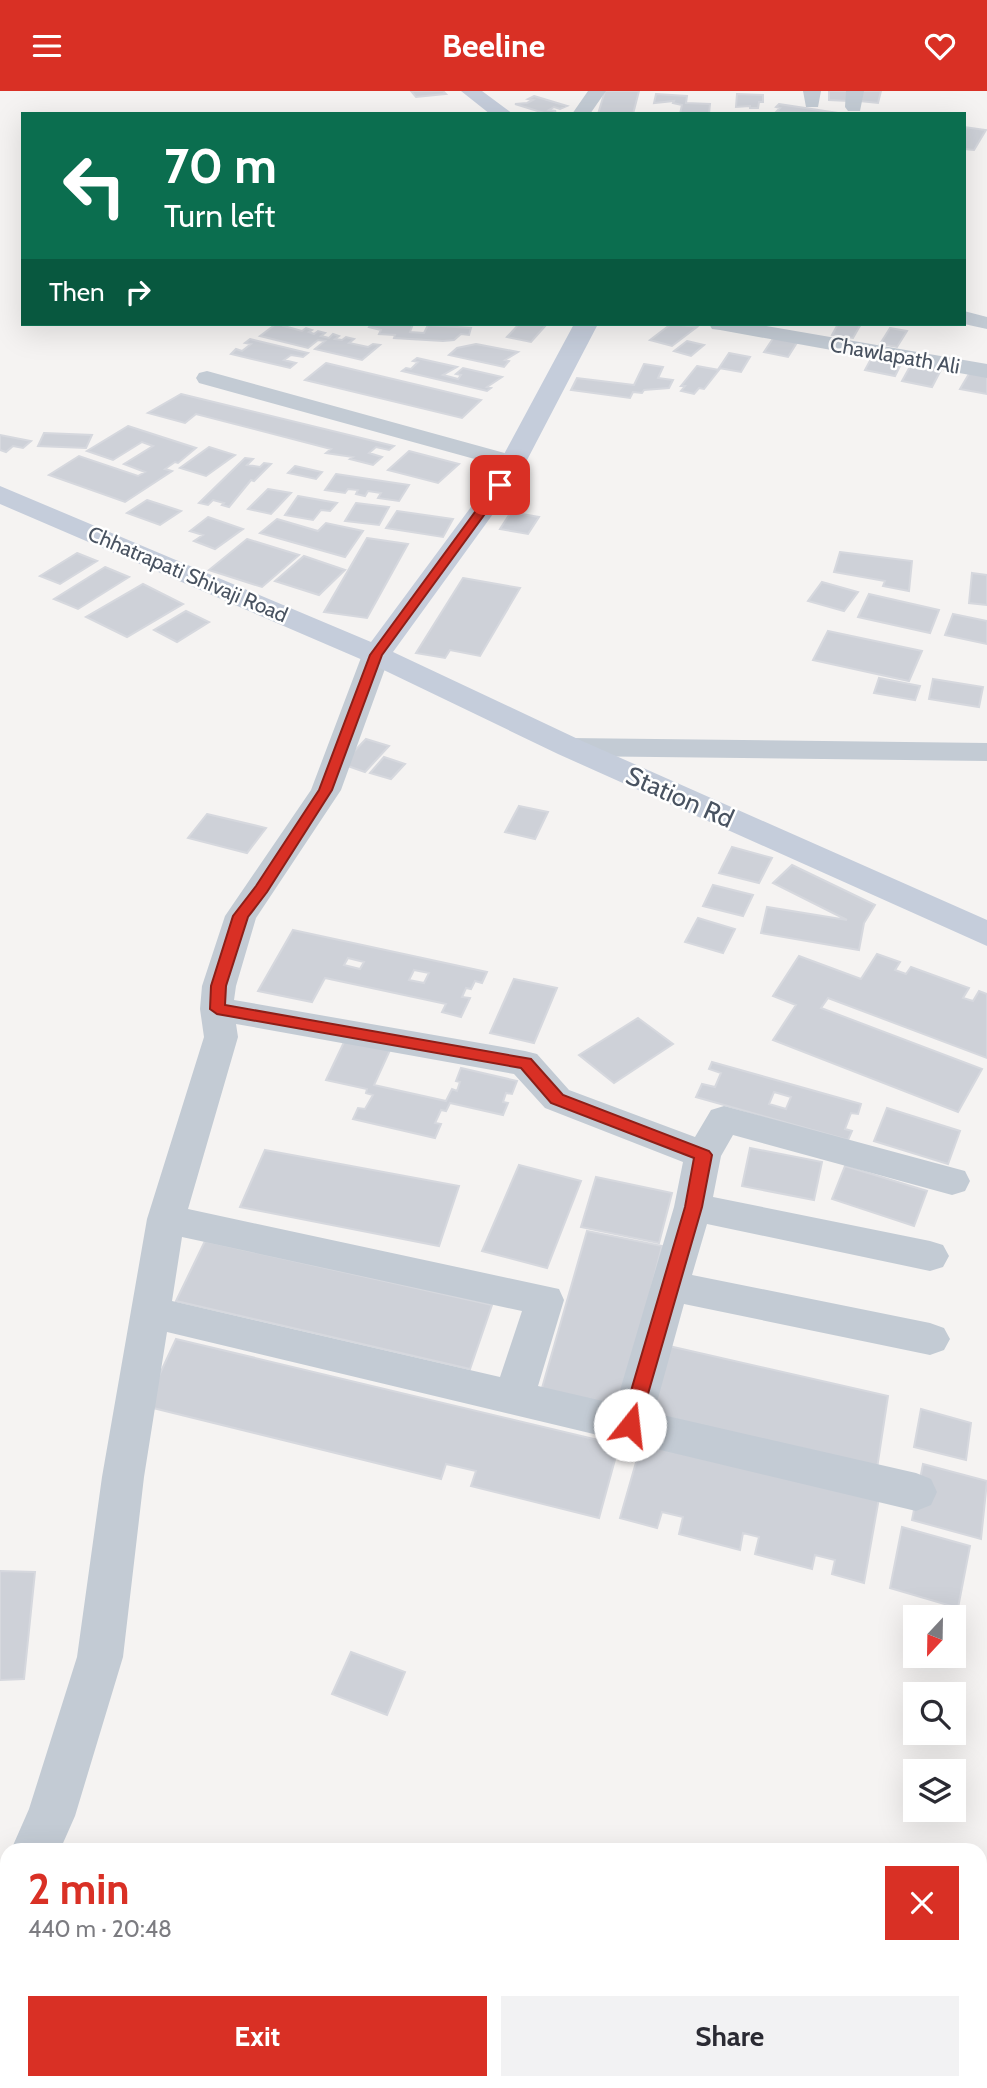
<!DOCTYPE html>
<html lang="en">
<head>
<meta charset="utf-8">
<style>
  :root { --surface:#fff; --page:#f2f2f3; --text:#2b2b33; --muted:#7c7c81; --accent:#d93025 }
  body { margin:0; font-family:Cabin,sans-serif; background:var(--page); color:var(--text); height:100vh; display:flex; flex-direction:column; font-size:26px; white-space:nowrap }
  * { box-sizing:border-box; margin:0 }
  p { font-size:23px; color:var(--muted) }
  .icon { flex:none; width:38px; height:38px; fill:none; stroke:currentColor; stroke-width:2; stroke-linecap:round; stroke-linejoin:round }
  .map { position:relative; flex:1; overflow:hidden }
  .side { position:absolute; left:0px; top:1752px; width:987px; height:247px; display:flex; flex-direction:column; background:var(--surface); border-radius:21px 21px 0 0; box-shadow:0 7px 28px #0002 }
  .side>* { flex:none }
  .guide { position:absolute; left:21px; top:21px; width:945px; height:214px; border-radius:0px; box-shadow:0 7px 28px #0002; background:#0b6e4f; color:#fff; overflow:hidden }
  .needle { width:46px; rotate:202deg }
  .fabs { position:absolute; left:903px; top:1514px; display:grid; gap:14px }
  .fabs a { display:grid; place-items:center; width:63px; height:63px; border-radius:0px; background:var(--surface); box-shadow:0 7px 28px #0002; font-size:35px }
  .pin { position:absolute; display:grid; place-items:center; width:60px; height:60px; color:#fff; margin:-30px; border-radius:14px; box-shadow:0 4px 10px #0006 }
  .me { position:absolute; width:77px; margin:-38px; rotate:16deg; stroke-linejoin:round; filter:drop-shadow(0 0 5px #0008) }
  .turn { display:flex; align-items:center; gap:24px; height:147px; padding:0 28px; font-size:32px }
  .turn .icon { width:91px; height:91px; stroke-width:2.5 }
  .turn b { display:block; font-size:49px; line-height:60px }
  .then { display:flex; align-items:center; height:66px; padding:0 28px; background:#0003; gap:14px; font-size:26px }
  .round { display:grid; place-items:center; flex:none; width:74px; height:74px; border-radius:0px; background:var(--page) }
  .overview { display:flex; align-items:center; justify-content:space-between; height:119px; padding:0 28px }
  h1 { font-size:42px; font-weight:700; line-height:52px; color:var(--accent) }
  .action { display:flex; gap:14px; margin-top:auto; padding:14px 28px }
  .action a { flex:1; height:80px; border-radius:0px; background:var(--accent); color:#fff; font-size:28px; font-weight:700; line-height:80px; text-align:center }
  .action a+a { background:var(--page); color:var(--text) }
  header { display:flex; justify-content:space-between; align-items:center; height:91px; padding:0 28px; background:var(--accent); color:#fff; font-size:32px; font-weight:700 }
  .map>svg:first-child { display:block }
  .building { fill:#ced1d8; stroke:#d6d8de; stroke-width:2; fill-rule:evenodd }
  .lines { fill:none; stroke-linecap:round; stroke-linejoin:round }
  .street { fill:#c3cbd4; fill-rule:evenodd }
  .secondary { fill:#c5cddb; fill-rule:evenodd }
  .route { fill:#d93025; stroke:#8d1f18; stroke-width:2 }
  .labels { text-anchor:middle; dominant-baseline:central; stroke-width:5; stroke-linejoin:round; paint-order:stroke }
  .far-street-label { font-size:21px; fill:#495361; stroke:#fff }
  .street-label { font-size:26px; fill:#495361; stroke:#fff }
</style>
</head>
<body>
<header><svg class="icon" aria-label="menu" viewBox="0 0 24 24"><path d="M4 6h16M4 12h16M4 18h16"/></svg>Beeline<svg class="icon" aria-label="heart" viewBox="0 0 24 24"><path d="M12 20l-8-8c-3-5 5-10 8-4 3-6 11-1 8 4z"/></svg></header>
<div class="map">
<svg width="987" height="1997" viewBox="0 0 987 1997">
  <rect width="100%" height="100%" fill="#f5f3f2"/>
  <!-- building -->
  <path class="building" d="M411 0H443L446 3 416 6Z
    M605 0H639L633 23H598Z
    M829 0H848L849 10 829 9Z
    M861 0H881L878 12 858 10Z
    M656 3 687 5 686 12 710 13 709 23H680L682 14 673 12 674 10 654 12Z
    M737 3 763 4V11H759L758 17H750V15L736 16Z
    M534 5 567 15 560 18 554 16 549 19 556 20 547 23 515 13 527 12 533 9 528 8Z
    M779 13 838 22 776 21 780 17 776 16Z
    M964 36 986 39 974 59 964 58Z
    M276 233H287L284 235 302 240 306 237 312 239 309 241 314 243 318 240 325 242 321 245 329 247 333 243 339 245 335 248 342 249 346 246 354 248 349 252 368 256 373 253 380 254 362 269 315 258 325 250 318 249 308 257 260 245Z
    M371 233H413L410 241 424 242 428 234 471 237 469 244 461 243 454 249 443 250 394 247 395 244 379 243 381 239 369 236Z
    M519 233H547L531 251 507 246Z
    M671 233 697 236 672 255 650 249Z
    M838 233H861L853 247 832 244Z
    M890 237 907 240 897 256 880 253Z
    M774 246 798 250 788 266 764 261Z
    M250 248 308 262 303 266 291 264 284 269 296 272 290 277 231 263 236 258 242 260 251 253 245 252Z
    M687 250 704 254 691 265 674 260Z
    M476 253 518 261 505 269 509 270 504 276 449 264 457 257Z
    M729 262 750 266 741 281 719 277Z
    M873 264 903 269 895 285 865 279Z
    M417 267 457 276 443 284 458 288 461 284 456 283 463 277 502 286 487 296 491 297 487 300 402 280 406 277 411 278 418 271 413 270Z
    M913 270 943 275 932 296 902 290Z
    M326 272 481 309 462 327 305 289Z
    M644 273 663 276 658 287 673 289 669 297 644 299 642 302 633 301 630 307 571 299 577 287 634 294Z
    M697 275 719 279 704 298 699 297 694 303 681 300 685 295H681Z
    M970 281 987 284V303L960 298Z
    M181 303 394 355 389 359 376 356 369 362 382 366 373 374 350 368 353 366 326 362 331 358 196 323 185 332 148 322Z
    M128 335 196 357 178 372 175 371 165 378 172 380 125 411 49 384 79 365 138 385 145 381 124 373 153 355 142 351 113 369 87 360Z
    M44 342 92 344 86 357 38 355Z
    M0 344 31 350 23 357 13 355 6 361 0 359Z
    M209 356 235 364 206 385 180 377Z
    M409 360 459 373 438 392 388 379Z
    M245 367 253 368 247 374 260 376 264 372 271 373 254 390 251 389 229 416 222 414 224 412 213 409 208 414 199 412Z
    M295 375 322 381 316 388 288 382Z
    M336 383 409 394 399 410 378 407 381 402 368 400 365 405 356 403 358 399 348 398 345 402 325 399Z
    M268 398 291 402 271 423 248 418Z
    M298 405 337 412 330 420 321 419 313 429 285 424Z
    M147 409 181 420 160 434 127 422Z
    M356 412 389 416 379 434 345 430Z
    M397 420 453 428 443 446 386 437Z
    M511 421 539 426 528 443 500 438Z
    M208 426 243 438 215 458 194 450 203 444 190 440Z
    M277 428 318 440 326 432 363 440 345 466 260 442Z
    M367 447 408 453 367 527 324 521Z
    M247 448 299 464 262 496 209 479Z
    M840 461 912 470 909 500 883 495 885 490 834 481Z
    M77 462 97 470 60 493 40 485Z
    M304 465 345 479 319 504 275 490Z
    M105 476 129 486 78 518 54 508Z
    M972 482 987 484V514L969 512Z
    M463 487 520 497 480 565 450 559 445 567 416 562Z
    M822 491 858 501 844 520 808 510Z
    M143 493 183 513 127 546 86 526Z
    M869 503 939 519 930 542 858 526Z
    M186 520 209 531 177 551 154 539Z
    M953 523 987 530V553L945 544Z
    M828 540 922 560 909 590 813 569Z
    M879 587 920 595 915 609 874 602Z
    M933 588 983 596 979 616 929 608Z
    M366 648 389 655 365 681 342 673Z
    M384 666 405 673 391 688 370 682Z
    M519 715 548 721 535 748 505 741Z
    M207 723 266 737 247 762 188 747Z
    M732 756 772 767 759 792 719 782Z
    M792 774 875 814 864 832 859 859 761 842 767 816 847 829 773 792Z
    M713 794 753 804 743 825 703 815Z
    M698 827 735 838 723 862 685 851Z
    M293 839 487 881 482 892 475 890 471 898 466 897 462 906 470 907 461 926 442 921 446 913 325 887 312 911 258 900ZM348 867 364 871 360 878 344 874ZM414 879 429 882 424 892 409 889Z
    M877 863 900 871 895 879 906 883 911 876 969 897 963 907 973 910 979 900 987 903V967L828 907 821 917 982 978 958 1021 773 949 796 914 773 905 799 865 861 888Z
    M514 888 557 897 534 952 490 942Z
    M638 927 673 953 614 992 579 964Z
    M346 947 391 957 374 994 446 1010 452 998 457 1000 460 991 456 990 461 977 517 990 512 1003 506 1002 503 1011 508 1012 503 1024 450 1012 446 1020 441 1019 435 1032 441 1033 435 1047 353 1028 358 1017 365 1018 373 1004 366 1002 367 998 326 989Z
    M712 971 861 1013 858 1023 851 1022 845 1038 852 1040 848 1049 696 1006 702 993 715 996 721 982 709 978ZM774 1001 791 1006 786 1018 769 1013Z
    M887 1017 960 1040 948 1073 874 1050Z
    M750 1057 822 1071 814 1109 742 1095Z
    M265 1059 459 1095 439 1155 240 1116Z
    M519 1074 581 1090 547 1177 482 1160Z
    M845 1075 927 1100 914 1135 832 1108Z
    M596 1086 672 1102 659 1152 581 1136Z
    M587 1140 662 1155 620 1322 540 1304Z
    M205 1150 492 1214 470 1278 176 1210Z
    M176 1248 619 1354 599 1427 471 1395 476 1380 446 1373 441 1388 145 1315Z
    M669 1255 888 1305 876 1384 650 1330Z
    M921 1318 971 1332 966 1369 914 1356Z
    M643 1347 879 1407 864 1492 832 1483 835 1469 815 1464 812 1478 755 1463 759 1446 743 1442 740 1459 679 1443 683 1426 662 1421 657 1437 620 1427Z
    M923 1373 987 1390 981 1448 912 1429Z
    M902 1436 970 1455 958 1517 890 1497Z
    M0 1480 35 1481 24 1588 0 1589Z
    M351 1561 405 1581 387 1624 332 1603Z"/>
  <g class="lines">
    <!-- street -->
    <path class="street" d="M588 0H606L590 23H572Z
      M803 0H821L818 16H806Z
      M846 0H864L860 20H848L845 16Z
      M964 220 987 226V238L964 233Z
      M709 233H755L987 273V287L720 239 712 238Z
      M207 280 519 366 523 371 519 376 511 378 199 292 196 287 199 282Z
      M376 556 386 558 390 564 341 699 256 827 236 895 234 909 525 960 537 963 569 999 695 1046 711 1019 724 1015 965 1080 970 1090 965 1100 952 1104 733 1044 721 1065 713 1106 930 1150 943 1154 949 1165 943 1176 930 1180 707 1133 692 1184 930 1232 944 1237 950 1248 944 1259 930 1264 684 1213 654 1322 916 1382 931 1388 937 1401 931 1414 916 1420 167 1241 144 1386 123 1566 75 1725 60 1759H11L29 1718 77 1566 102 1386 147 1128 204 946 200 918 202 895 225 825 311 699 362 564 366 558ZM236 933 514 983 545 1017 683 1071 674 1116 616 1313 538 1295 564 1209 559 1198 188 1118 238 946ZM182 1146 522 1220 500 1286 172 1210Z
      M569 647 987 652V670L569 665 559 662 555 656 559 650Z
      M7 1789V1851L0 1854V1792Z"/>
    <!-- secondary -->
    <path class="secondary" d="M461 0H482L513 23H490Z
      M574 233H598L514 394 393 561 580 649 987 829V855L558 663 365 570 0 413V395L371 551 488 393Z"/>
  </g>
  <!-- route -->
  <path class="route" d="M497 391 506 394 382 564 332 699 267 801 248 826 226 895 225 914 531 968 563 1004 709 1060 712 1064 702 1116 639 1334 637 1339 630 1342 623 1339 621 1334 685 1116 694 1067 551 1012 521 977 217 923 210 918 211 895 233 825 256 795 319 699 370 564Z"/>
  <g class="labels">
    <!-- far-street labels -->
    <g class="far-street-label">
      <text transform="translate(895 264) rotate(10)">Chawlapath Ali</text>
      <text transform="translate(188 483) rotate(23)">Chhatrapati Shivaji Road</text>
    </g>
    <!-- street labels -->
    <g class="street-label">
      <text transform="translate(680 706) rotate(24)">Station Rd</text>
    </g>
  </g>
</svg>
<div class="fabs">
<a><svg class="needle" viewBox="-14 -14 28 28"><path d="M0-13l5 13h-10z" fill="#e53935"/><path d="M0 13l5-13h-10z" fill="#7c7c81"/></svg></a>
<a><svg class="icon" aria-label="search" viewBox="0 0 24 24"><circle cx="10" cy="10" r="6"/><path d="M15 15l6 6"/></svg></a>
<a><svg class="icon" aria-label="layers" viewBox="0 0 24 24"><path d="M12 4l9 5-9 5-9-5zM3 14l9 5 9-5"/></svg></a>
</div>
<div class="pin" style="left:500px;top:394px;background:#d93025"><svg class="icon" aria-label="arrive" viewBox="0 0 24 24"><path d="M6 21V4h12l-3 4 3 4H6"/></svg></div>
<svg class="me" style="left:630px;top:1334px" viewBox="-20 -20 40 40"><circle r="19" fill="#fff"/><path d="M0-13L10 11 0 6-10 11z" fill="#d93025"/></svg>
<div class="guide">
<div class="turn"><svg class="icon" aria-label="left" viewBox="0 0 24 24"><path d="M17 20v-9H6M10 6l-5 5 5 5"/></svg><div><b>70 m</b>Turn left</div></div>
<div class="then">Then<svg class="icon" aria-label="right" viewBox="0 0 24 24"><path d="M7 20v-9h11M14 6l5 5-5 5"/></svg></div>
</div>
<section class="side">
<div class="overview"><div><h1>2 min</h1><p>440 m · 20:48</p></div><a class="round" style="background:#d93025;color:#fff"><svg class="icon" aria-label="close" viewBox="0 0 24 24"><path d="M6 6l12 12M18 6L6 18"/></svg></a></div>
<div class="action"><a>Exit</a><a>Share</a></div>
</section>
</div>
</body>
</html>
